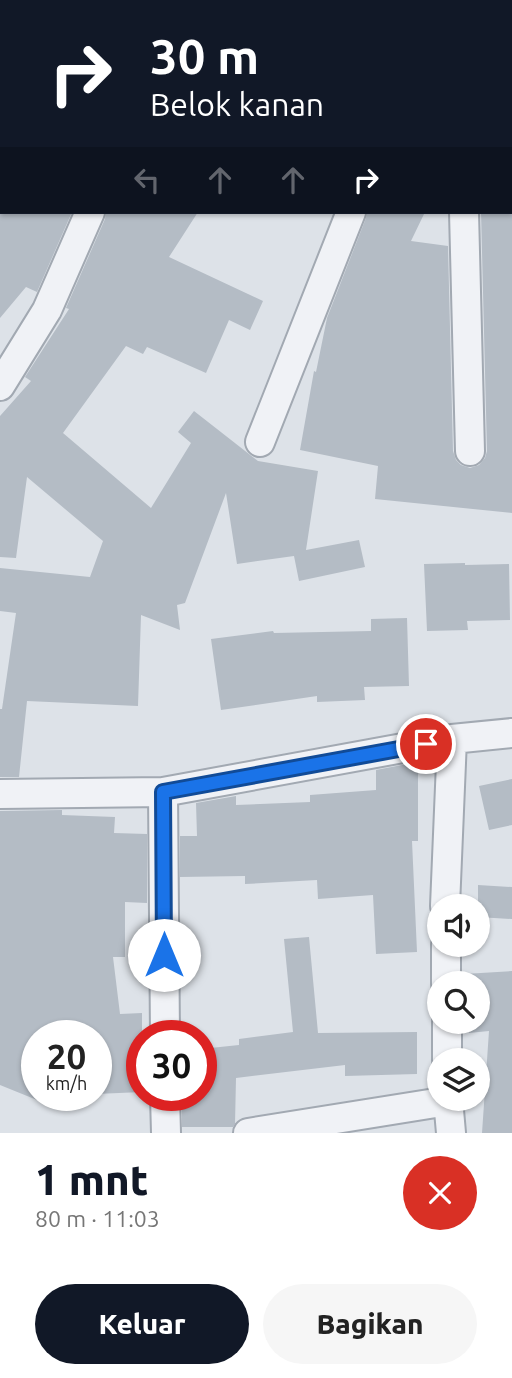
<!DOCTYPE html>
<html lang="id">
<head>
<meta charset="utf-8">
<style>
  :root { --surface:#fff; --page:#f6f6f6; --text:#222; --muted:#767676; --accent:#111827 }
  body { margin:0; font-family:Ubuntu,sans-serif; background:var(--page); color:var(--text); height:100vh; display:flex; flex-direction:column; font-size:26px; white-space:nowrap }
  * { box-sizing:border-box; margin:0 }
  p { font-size:23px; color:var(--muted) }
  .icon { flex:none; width:38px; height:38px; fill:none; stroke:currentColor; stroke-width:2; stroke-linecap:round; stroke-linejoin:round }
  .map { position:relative; height:1133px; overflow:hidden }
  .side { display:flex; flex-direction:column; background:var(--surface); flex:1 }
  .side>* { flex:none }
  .guide { position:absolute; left:0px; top:0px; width:513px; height:214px; box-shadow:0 2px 5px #0004; background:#111827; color:#fff; overflow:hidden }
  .fabs { position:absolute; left:427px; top:894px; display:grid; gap:14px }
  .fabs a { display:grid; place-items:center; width:63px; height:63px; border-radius:50%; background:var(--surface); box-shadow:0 2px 5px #0004; font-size:35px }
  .speed { position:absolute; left:21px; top:1020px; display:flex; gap:14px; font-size:35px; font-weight:700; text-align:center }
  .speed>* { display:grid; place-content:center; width:91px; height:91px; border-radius:50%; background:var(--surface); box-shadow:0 2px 5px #0004; line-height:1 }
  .speed small { font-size:18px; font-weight:400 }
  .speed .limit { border:10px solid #d22; background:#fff; color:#111 }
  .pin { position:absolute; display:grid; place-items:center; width:60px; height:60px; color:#fff; margin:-30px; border:4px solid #fff; border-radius:50%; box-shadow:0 2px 7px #0007 }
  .me { position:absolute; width:77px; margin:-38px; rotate:0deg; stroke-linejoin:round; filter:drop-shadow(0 0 5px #0008) }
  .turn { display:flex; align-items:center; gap:24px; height:147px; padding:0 35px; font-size:32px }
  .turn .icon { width:91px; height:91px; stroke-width:2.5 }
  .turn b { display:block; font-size:49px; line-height:60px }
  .lanes { display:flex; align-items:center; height:66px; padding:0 35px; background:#0003; justify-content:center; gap:35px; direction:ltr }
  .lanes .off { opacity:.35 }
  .round { display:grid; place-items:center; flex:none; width:74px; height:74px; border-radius:37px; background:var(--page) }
  .head { display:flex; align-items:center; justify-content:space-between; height:119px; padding:0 35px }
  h1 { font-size:42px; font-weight:800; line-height:52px; color:var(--accent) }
  .button { display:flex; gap:14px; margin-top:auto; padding:14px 35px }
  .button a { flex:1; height:80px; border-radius:42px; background:var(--accent); color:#fff; font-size:28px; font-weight:800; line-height:80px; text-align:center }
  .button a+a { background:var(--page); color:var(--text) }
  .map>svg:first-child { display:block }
  .building { fill:#b4bcc5 }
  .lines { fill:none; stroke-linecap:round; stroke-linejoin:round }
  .minor-casing { stroke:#a2a9b2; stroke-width:32 }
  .minor { stroke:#f0f2f6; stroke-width:28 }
  .route-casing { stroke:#114b97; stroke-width:18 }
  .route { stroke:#1a73e8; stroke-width:12 }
</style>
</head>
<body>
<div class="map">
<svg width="512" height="1133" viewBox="0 0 512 1133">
  <rect width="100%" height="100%" fill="#dde2e8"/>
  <!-- building -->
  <path class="building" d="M0 212H72L37 292 26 287 0 318Z
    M106 212H198L169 257 263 301 250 330 229 320 206 373 147 347 143 354 126 346 63 433 151 508 191 443 178 432 194 411 258 461 318 471 306 550 359 540 365 567 299 581 294 556 237 564 226 493 185 603 177 605 180 630 141 615 138 706 27 701 19 777H0V709H2L16 613 0 611V568L90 577 103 541 27 477 16 558 0 557V416L31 381 25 377 69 309 66 308 105 219Z
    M367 212H425L411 241 448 246 453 451 456 460 461 465 470 468 479 465 485 458 487 451 481 212H512V513L375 499 378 466 300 450 314 371 316 372 327 318 366 218Z
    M465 563V565L509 564 510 620 467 621 468 630 427 631 424 564Z
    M407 618 409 686 364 687 365 700 317 702V696L221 710 211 639 273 631 274 633 371 631V619Z
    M402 765H418V841H412L417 952 376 954 373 895 318 899 317 880 245 884V876L180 877V836H197L196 803 236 796V805L310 802V795L376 790V770Z
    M512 779V825L489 830 479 786Z
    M62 810V815L115 817 114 833 147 834V903L125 902V957H113L120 1014 142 1013V1092L96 1094V1036H37V1100L0 1085V811Z
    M478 885 512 887V919L478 917Z
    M309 937 318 1033 417 1032V1074L345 1076V1065L236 1078 235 1124 233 1127H182V1096H201V1049L239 1045V1039L293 1032 284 939Z
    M512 971V1133H482L489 1031 469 1033 468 1022H478V984H465L464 974Z"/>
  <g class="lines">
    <defs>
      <path id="minor" d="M132 0 134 2
        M437 2V0
        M511 151H512
        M464 212 470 451
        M0 386 47 310 90 212
        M260 442 351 212
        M163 792 165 1036
        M0 794 163 792 452 739 512 733
        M445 906 452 739
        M446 945V984
        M447 1022V1060
        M165 1096 166 1133
        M448 1099 451 1133
        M248 1133 448 1101"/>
    </defs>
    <!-- minor casing -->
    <use href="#minor" class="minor-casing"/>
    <!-- minor -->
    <use href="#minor" class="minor"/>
  </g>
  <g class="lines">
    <defs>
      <path id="route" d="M164 955 163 792 426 744"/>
    </defs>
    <!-- route casing -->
    <use href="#route" class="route-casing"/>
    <!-- route -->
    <use href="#route" class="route"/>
  </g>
</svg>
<div class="fabs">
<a><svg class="icon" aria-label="sound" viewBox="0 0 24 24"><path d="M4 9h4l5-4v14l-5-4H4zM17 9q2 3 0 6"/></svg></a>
<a><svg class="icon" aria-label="search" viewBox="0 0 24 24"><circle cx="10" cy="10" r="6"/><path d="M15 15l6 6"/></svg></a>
<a><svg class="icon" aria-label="layers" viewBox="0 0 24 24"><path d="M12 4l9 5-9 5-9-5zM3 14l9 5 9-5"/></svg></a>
</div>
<div class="speed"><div>20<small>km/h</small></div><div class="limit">30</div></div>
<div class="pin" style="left:426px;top:744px;background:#d93025"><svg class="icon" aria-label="arrive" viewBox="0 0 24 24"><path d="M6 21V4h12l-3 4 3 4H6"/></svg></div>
<svg class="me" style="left:164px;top:955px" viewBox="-20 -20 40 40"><circle r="19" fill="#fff"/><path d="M0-13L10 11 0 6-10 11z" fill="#1a73e8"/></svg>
<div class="guide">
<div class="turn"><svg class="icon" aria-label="right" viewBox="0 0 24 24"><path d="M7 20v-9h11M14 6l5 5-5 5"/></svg><div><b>30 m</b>Belok kanan</div></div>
<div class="lanes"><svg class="icon off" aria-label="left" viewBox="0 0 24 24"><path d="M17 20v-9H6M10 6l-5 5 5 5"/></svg><svg class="icon off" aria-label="ahead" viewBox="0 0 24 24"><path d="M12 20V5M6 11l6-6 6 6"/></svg><svg class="icon off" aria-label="ahead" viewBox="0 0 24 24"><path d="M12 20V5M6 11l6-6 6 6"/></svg><svg class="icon" aria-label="right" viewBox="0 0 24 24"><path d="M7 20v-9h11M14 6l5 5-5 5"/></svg></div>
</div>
</div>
<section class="side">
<div class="head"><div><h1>1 mnt</h1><p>80 m · 11:03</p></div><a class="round" style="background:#d93025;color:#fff"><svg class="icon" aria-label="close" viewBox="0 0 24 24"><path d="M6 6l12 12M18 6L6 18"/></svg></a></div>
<div class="button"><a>Keluar</a><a>Bagikan</a></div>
</section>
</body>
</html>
